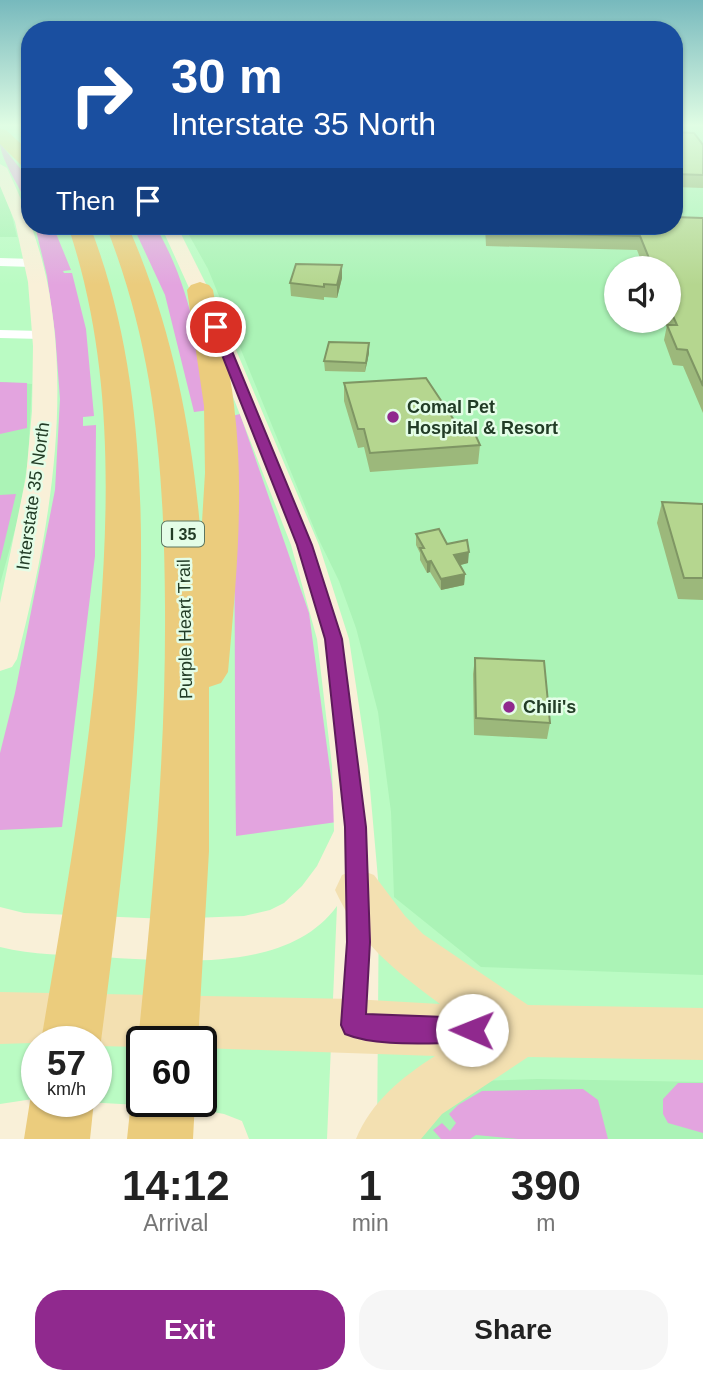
<!DOCTYPE html>
<html lang="en">
<head>
<meta charset="utf-8">
<style>
  :root { --surface:#fff; --page:#f6f6f6; --text:#222; --muted:#767676; --accent:#90298e }
  body { margin:0; font-family:Arial,sans-serif; background:var(--page); color:var(--text); height:100vh; display:flex; flex-direction:column; font-size:26px; white-space:nowrap }
  * { box-sizing:border-box; margin:0 }
  p { font-size:23px; color:var(--muted) }
  .icon { flex:none; width:38px; height:38px; fill:none; stroke:currentColor; stroke-width:2; stroke-linecap:round; stroke-linejoin:round }
  .map { position:relative; height:1139px; overflow:hidden }
  .details { display:flex; flex-direction:column; background:var(--surface); flex:1 }
  .details>* { flex:none }
  .top-card { position:absolute; left:21px; top:21px; width:662px; height:214px; border-radius:28px; box-shadow:0 2px 5px #0004; background:#1a4fa0; color:#fff; overflow:hidden }
  .fabs { position:absolute; left:604px; top:256px; display:grid; gap:14px }
  .fabs a { display:grid; place-items:center; width:77px; height:77px; border-radius:50%; background:var(--surface); box-shadow:0 2px 5px #0004; font-size:35px }
  .speed { position:absolute; left:21px; top:1026px; display:flex; gap:14px; font-size:35px; font-weight:700; text-align:center }
  .speed>* { display:grid; place-content:center; width:91px; height:91px; border-radius:50%; background:var(--surface); box-shadow:0 2px 5px #0004; line-height:1 }
  .speed small { font-size:18px; font-weight:400 }
  .speed .limit { border:4px solid #111; border-radius:10px; background:#fff; color:#111 }
  .pin { position:absolute; display:grid; place-items:center; width:60px; height:60px; color:#fff; margin:-30px; border:4px solid #fff; border-radius:50%; box-shadow:0 2px 7px #0007 }
  .me { position:absolute; width:77px; margin:-38px; rotate:271deg; stroke-linejoin:round; filter:drop-shadow(0 0 5px #0008) }
  .turn { display:flex; align-items:center; gap:24px; height:147px; padding:0 35px; font-size:32px }
  .turn .icon { width:91px; height:91px; stroke-width:2.5 }
  .turn b { display:block; font-size:49px; line-height:60px }
  .then { display:flex; align-items:center; height:66px; padding:0 35px; background:#0003; gap:14px; font-size:26px }
  .eta { display:flex; justify-content:space-evenly; align-items:center; height:119px; text-align:center }
  .eta b { font-size:42px; font-weight:700; line-height:49px }
  .action { display:flex; gap:14px; margin-top:auto; padding:14px 35px }
  .action a { flex:1; height:80px; border-radius:28px; background:var(--accent); color:#fff; font-size:28px; font-weight:700; line-height:80px; text-align:center }
  .action a+a { background:var(--page); color:var(--text) }
  .map>svg:first-child { display:block }
  .built { fill:#abf3b6; fill-rule:evenodd }
  .green { fill:#e3a4df }
  .lines { fill:none; stroke-linecap:round; stroke-linejoin:round }
  .minor { fill:#fff; fill-rule:evenodd }
  .secondary { fill:#f9f0d8; fill-rule:evenodd }
  .primary { fill:#f3e0b1; fill-rule:evenodd }
  .motorway { fill:#ebcc7d; fill-rule:evenodd }
  .wall { fill:#9cb87b }
  .shaded-wall { fill:#7f9664 }
  .building { fill:#b5d68f; stroke:#7f9664; stroke-width:2 }
  .route { fill:#90298e; stroke:#5e1b5c; stroke-width:2 }
  .poi-dot { fill:#90298e; stroke:#e4fde7; stroke-width:2.5 }
  .labels { text-anchor:middle; dominant-baseline:central; stroke-width:5; stroke-linejoin:round; paint-order:stroke }
  .shield { fill:#e4fde7; stroke:#5c7660; stroke-width:2 }
  .shield-label { font-size:16px; font-weight:bold; fill:#223c26 }
  .poi-label { font-size:18px; font-weight:bold; fill:#223c26; stroke:#e4fde7; text-anchor:start }
  .street-label { font-size:18px; fill:#223c26; stroke:#e4fde7 }
</style>
</head>
<body>
<div class="map">
<svg width="703" height="1139" viewBox="0 0 703 1139">
  <rect width="100%" height="100%" fill="#bafbc3"/>
  <!-- built -->
  <path class="built" d="M674 125H703V975L481 967 394 897 391 812 378 712 356 628 339 581 318 538 208 269 184 226H674ZM616 268H668V320H616Z
    M0 185 11 212 17 237H0Z
    M0 382 32 384 28 460 19 515 0 584Z
    M538 1079 703 1082V1139H414L475 1081Z"/>
  <!-- green -->
  <path class="green" d="M0 143 30 181 26 185 30 186V210C23 192 0 159 0 143Z
    M35 226H53L71 270 63 271 64 273H72L86 329 94 416 83 417V426L96 425 95 556 62 827 0 830V753L15 693 55 490 60 399 55 333 47 276Z
    M133 226H155C189 282 199 346 210 410L194 412 165 295Z
    M0 382 27 383V428L0 434Z
    M240 414 309 613 337 822 236 836C234 696 236 556 232 416Z
    M16 494 0 561V495Z
    M678 1083H703V1133L668 1123 663 1114V1099Z
    M583 1089 598 1100 608 1139H518L476 1135 470 1139H441L433 1130 442 1123 450 1131 456 1123 449 1114 458 1105 482 1091Z"/>
  <g class="lines">
    <!-- minor -->
    <path class="minor" d="M0 258 33 259 40 263 33 267 0 266Z
      M0 330 42 331 49 335 42 339 0 338Z"/>
    <!-- secondary -->
    <path class="secondary" d="M0 164 7 168C25 207 38 239 47 281 72 405 48 538 17 659L12 667 0 671V603L26 477 32 411 33 346 28 282 15 222 0 186Z
      M161 226H177L219 310 319 545 349 639 368 766 379 890 377 1139H327L337 906C288 974 174 961 101 957 67 955 33 955 0 947V907L24 913 168 919 244 916 270 910 284 903 302 886 317 866 334 831 332 766 317 639 291 545 199 310Z
      M33 1099 191 1108 224 1114 242 1121 249 1139H0V1104Z"/>
    <!-- primary -->
    <path class="primary" d="M358 869 374 875 405 916 423 934 528 1005 703 1008V1060L528 1057 442 1114 421 1139H356C371 1102 402 1077 435 1056L201 1048V1041H142V1047L96 1046V1041L0 1044V992L353 999 440 1004C393 969 360 944 335 890L342 875Z"/>
    <!-- motorway -->
    <path class="motorway" d="M0 129 6 130 30 152V169L23 167 0 144Z
      M68 226H90C139 353 144 488 140 623 136 763 119 902 101 1041L96 1054V1041H41C65 901 89 762 100 620 110 487 111 354 68 226Z
      M106 226H128C172 326 192 429 201 538L205 473 204 406 187 290 191 285 200 282 209 285 213 290C219 329 230 367 234 405 245 494 236 584 228 672L221 683 209 687V851L198 1041H142V1051L138 1041C153 896 166 752 165 606 164 471 156 353 106 226Z
      M140 1078 142 1101H195L193 1139H127L131 1101Z
      M37 1085V1101H94L90 1139H24L30 1101Z"/>
  </g>
  <!-- wall -->
  <path class="wall" d="M674 132 703 145V188L674 187Z
    M703 218V413L683 366 673 365 664 340 667 325 665 320H668V268H644L637 250 486 246 485 226H674Z
    M342 278 337 298 324 297V300L291 296 290 283Z
    M369 353 365 372 325 371 324 361Z
    M344 383 458 426 480 445 478 464 370 472 364 447 358 448 344 401Z
    M662 502 703 504V600L678 599 657 523Z
    M416 534 447 544 468 563 460 565 465 574 464 585 441 590 430 572 427 573 420 560V553L416 545Z
    M475 658 550 723 547 739 474 735 473 674Z"/>
  <!-- shaded-wall -->
  <path class="shaded-wall" d="M342 265V278L337 298V285Z
    M369 343V353L365 372 366 363Z
    M469 552 468 563 453 567 454 555Z
    M431 561 430 572 427 573V562Z
    M465 574 464 585 441 590V579Z"/>
  <!-- building -->
  <path class="building" d="M674 132 694 133 703 145V175L674 174Z
    M674 217 703 218V386L687 350 677 349 667 325H677L668 305V268H653L640 236 488 232 487 226H674Z
    M296 264 342 265 337 285 324 284V287L290 283Z
    M329 342 369 343 366 363 324 361Z
    M426 378 458 426 471 425 480 445 370 453 364 429H358L344 383Z
    M662 502 703 504V578H684Z
    M439 529 447 544 467 540 469 552 454 555 465 574 441 579 431 561 427 562 420 548H424L416 534Z
    M475 658 544 661 550 723 476 718Z"/>
  <!-- sky -->
  <linearGradient id="sky" x2="0" y2="1"><stop stop-color="#77b9bd"/><stop offset="0.44" stop-color="#e0fde4"/><stop offset="1" stop-color="#e0fde4" stop-opacity="0"/></linearGradient>
  <rect width="703" height="285" fill="url(#sky)"/>
  <!-- route -->
  <path class="route" d="M216 323 222 327 312 545 342 639 366 827 370 942 366 1014 472 1018 481 1022 485 1030 481 1039 472 1043C435 1042 379 1048 345 1034L341 1025 347 942 345 827 325 639 297 545 211 327Z"/>
  <!-- markers -->
  <g class="poi-dot">
    <circle cx="393" cy="417" r="7"/>
    <circle cx="509" cy="707" r="7"/>
  </g>
  <g class="labels">
    <!-- shield labels -->
    <rect class="shield" x="162" y="521.5" width="42" height="25" rx="5"/>
    <g class="shield-label">
      <text x="183" y="534">I 35</text>
    </g>
    <!-- poi labels -->
    <g class="poi-label">
      <text x="407" y="407">Comal Pet<tspan x="407" dy="21">Hospital &amp; Resort</tspan></text>
      <text x="523" y="707">Chili's</text>
    </g>
    <!-- street labels -->
    <g class="street-label">
      <text transform="translate(33 496) rotate(-82)">Interstate 35 North</text>
      <text transform="translate(185 629) rotate(-91)">Purple Heart Trail</text>
    </g>
  </g>
</svg>
<div class="fabs">
<a><svg class="icon" aria-label="sound" viewBox="0 0 24 24"><path d="M4 9h4l5-4v14l-5-4H4zM17 9q2 3 0 6"/></svg></a>
</div>
<div class="speed"><div>57<small>km/h</small></div><div class="limit">60</div></div>
<div class="pin" style="left:216px;top:327px;background:#d93025"><svg class="icon" aria-label="arrive" viewBox="0 0 24 24"><path d="M6 21V4h12l-3 4 3 4H6"/></svg></div>
<svg class="me" style="left:472px;top:1030px" viewBox="-20 -20 40 40"><circle r="19" fill="#fff"/><path d="M0-13L10 11 0 6-10 11z" fill="#90298e"/></svg>
<div class="top-card">
<div class="turn"><svg class="icon" aria-label="right" viewBox="0 0 24 24"><path d="M7 20v-9h11M14 6l5 5-5 5"/></svg><div><b>30 m</b>Interstate 35 North</div></div>
<div class="then">Then<svg class="icon" aria-label="arrive" viewBox="0 0 24 24"><path d="M6 21V4h12l-3 4 3 4H6"/></svg></div>
</div>
</div>
<section class="details">
<div class="eta">
<div><b>14:12</b><p>Arrival</p></div>
<div><b>1</b><p>min</p></div>
<div><b>390</b><p>m</p></div>
</div>
<div class="action"><a>Exit</a><a>Share</a></div>
</section>
</body>
</html>
